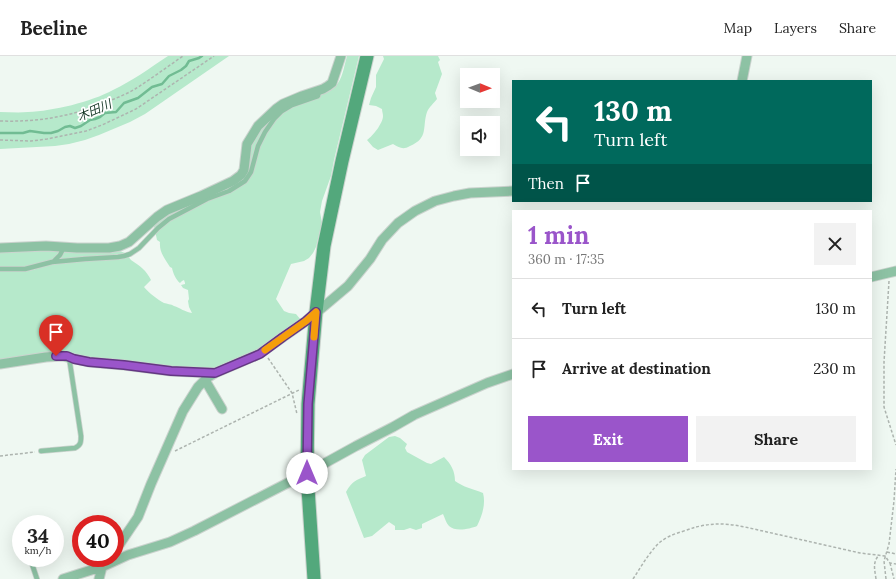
<!DOCTYPE html>
<html lang="en">
<head>
<meta charset="utf-8">
<style>
  :root { --surface:#fff; --page:#f2f2f2; --text:#222; --muted:#767676; --line:#e0e0e0; --accent:#9a55ca }
  body { margin:0; font-family:Lora,"Noto Sans JP",serif; background:var(--page); color:var(--text); height:100vh; display:flex; flex-direction:column; font-size:15px; white-space:nowrap }
  * { box-sizing:border-box; margin:0 }
  p { font-size:13px; color:var(--muted) }
  .icon { flex:none; width:22px; height:22px; fill:none; stroke:currentColor; stroke-width:2; stroke-linecap:round; stroke-linejoin:round }
  .map { position:relative; flex:1; overflow:hidden }
  .side { position:absolute; left:512px; top:154px; width:360px; height:260px; display:flex; flex-direction:column; background:var(--surface); border-radius:0px; box-shadow:0 4px 16px #0002 }
  .side>* { flex:none }
  .banner { position:absolute; left:512px; top:24px; width:360px; height:122px; border-radius:0px; box-shadow:0 4px 16px #0002; background:#00695c; color:#fff; overflow:hidden }
  .needle { width:26px; rotate:91deg }
  .controls { position:absolute; left:460px; top:12px; display:grid; gap:8px }
  .controls a { display:grid; place-items:center; width:40px; height:40px; border-radius:0px; background:var(--surface); box-shadow:0 4px 16px #0002; font-size:20px }
  .speed { position:absolute; left:12px; top:459px; display:flex; gap:8px; font-size:20px; font-weight:700; text-align:center }
  .speed>* { display:grid; place-content:center; width:52px; height:52px; border-radius:50%; background:var(--surface); box-shadow:0 4px 16px #0002; line-height:1 }
  .speed small { font-size:10px; font-weight:400 }
  .speed .limit { border:6px solid #d22; background:#fff; color:#111 }
  .pin { position:absolute; display:grid; place-items:center; width:34px; height:34px; color:#fff; margin:-41px -17px; border-radius:50% 50% 50% 0; rotate:-45deg; box-shadow:0 0 4px #0007 }
  .pin .icon { rotate:45deg }
  .me { position:absolute; width:44px; margin:-22px; rotate:0deg; stroke-linejoin:round; filter:drop-shadow(0 0 3px #0008) }
  .turn { display:flex; align-items:center; gap:14px; height:84px; padding:0 16px; font-size:18px }
  .turn .icon { width:52px; height:52px; stroke-width:2.5 }
  .turn b { display:block; font-size:28px; line-height:34px }
  .then { display:flex; align-items:center; height:38px; padding:0 16px; background:#0003; gap:8px; font-size:15px }
  .round { display:grid; place-items:center; flex:none; width:42px; height:42px; border-radius:0px; background:var(--page) }
  .head { display:flex; align-items:center; justify-content:space-between; height:68px; padding:0 16px }
  h1 { font-size:24px; font-weight:700; line-height:30px; color:var(--accent) }
  .button { display:flex; gap:8px; margin-top:auto; padding:8px 16px }
  .button a { flex:1; height:46px; border-radius:0px; background:var(--accent); color:#fff; font-size:16px; font-weight:700; line-height:46px; text-align:center }
  .button a+a { background:var(--page); color:var(--text) }
  ul { padding:0; list-style:none }
  li { display:flex; align-items:center; gap:12px; height:60px; padding:0 16px; border-top:1px solid var(--line) }
  li div { flex:1 }
  li b { display:block; font-size:15px }
  li em { font-style:normal }
  header { display:flex; align-items:center; gap:24px; box-sizing:border-box; height:56px; padding:0 20px; background:var(--surface); border-bottom:1px solid var(--line) }
  header strong { font-size:19px }
  nav { display:flex; gap:22px; margin-inline-start:auto; font-size:14px }
  .map>svg:first-child { display:block }
  .green { fill:#b6e9cb }
  .lines { fill:none; stroke-linecap:round; stroke-linejoin:round }
  .stream { stroke:#71bc93; stroke-width:2.5 }
  .lane-casing { stroke:#cbd3ce; stroke-width:6 }
  .street-casing { stroke:#cbd3ce; stroke-width:11 }
  .secondary-casing { stroke:#cbd3ce; stroke-width:15 }
  .path { stroke:#adb4af; stroke-width:1.5; stroke-dasharray:3 2; stroke-linecap:butt }
  .lane { stroke:#8dc2a4; stroke-width:4.5 }
  .street { stroke:#8dc2a4; stroke-width:9 }
  .secondary { stroke:#53a87c; stroke-width:13 }
  .route-casing { stroke:#643783; stroke-width:10 }
  .route { stroke:#9a55ca; stroke-width:7 }
  .slow { stroke:#f59e0b; stroke-width:7 }
  .labels { text-anchor:middle; dominant-baseline:central; stroke-width:3.5; stroke-linejoin:round; paint-order:stroke }
  .water-label { font-size:12px; font-style:italic; fill:#153726; stroke:#fff }
</style>
</head>
<body>
<header>
<strong>Beeline</strong>
<nav><a>Map</a><a>Layers</a><a>Share</a></nav>
</header>
<div class="map">
<svg width="896" height="523" viewBox="0 0 896 523">
  <rect width="100%" height="100%" fill="#eff8f2"/>
  <!-- green -->
  <path class="green" d="M168 0H229L145 58 130 66 99 79 85 84 69 88 55 90 0 93V56C9 56 18 57 28 56 53 55 91 46 113 34 132 25 150 12 168 0Z
    M347 0H359L334 104 331 120 322 145 320 156 322 167 316 191 313 197 309 202 304 205 291 208 276 243 284 255 289 257 296 258 301 264 271 288 214 314 205 315 75 302 0 306V214L24 215 33 214 55 206 71 202H64L58 203 65 195C78 195 115 191 125 197 128 199 129 202 131 204 140 210 146 214 151 224L144 231C149 237 157 243 164 247 167 248 171 248 174 250 180 252 185 256 192 257L189 251 188 245 189 243 188 234 183 232 181 229 185 228V227L184 224 182 225 180 227C176 224 173 217 172 212L170 211C165 203 159 196 160 186L157 184 154 170 155 165 225 128 241 129 245 128 248 124 249 117 246 111V103L258 70 315 38C320 39 323 38 328 36 342 29 343 14 347 0Z
    M383 0H438L440 4 438 6 442 18 435 37 437 43C434 47 429 51 427 56 422 71 429 82 410 90 403 94 400 92 393 88L378 94 373 91 367 84C373 80 383 67 383 60 383 58 382 55 382 53L376 50 369 49 371 42 376 31V19L384 3Z
    M29 194 60 195 56 201 52 204 27 211H0V196Z
    M395 380 400 382 407 388 405 392 407 396 427 407 431 408 444 401C451 408 455 415 455 425 463 431 473 433 483 437 486 448 482 460 477 470 470 473 455 476 449 470 446 467 445 462 443 458L422 468V472L416 474 410 472 404 474H395V470L389 466 372 480 364 482 346 436C352 425 356 424 366 420L362 404 365 399 389 381Z"/>
  <g class="lines">
    <!-- stream -->
    <path class="stream" d="M0 77H23L30 75 44 77H51L58 75 65 71 70 70 75 72 81 70 90 64 95 63 100 61 105 57 116 56 124 47 138 42 152 31 162 28 169 20 181 14 186 10 189 5 199 2 202 0"/>
    <defs>
      <path id="lane" d="M54 205 60 199 64 191
        M0 213H25L52 206 85 203 118 201 124 200 130 198 139 192 158 172 169 163 207 143 229 135 245 125 251 116 258 90 265 76 274 63 282 55 292 49 318 40 319 34
        M41 395 75 392C81 389 81 386 81 380L69 301
        M30 502 37 523"/>
      <path id="street" d="M742 25 747 0
        M0 192 46 190 77 192H109L120 190 129 186 157 161 167 154 201 140 233 125 241 119 244 114 247 88 258 70 276 53 283 48 302 40 323 33 328 30 332 27 341 0
        M871 221 896 215
        M0 308 46 301 62 300 89 306 124 309 171 315 215 317
        M205 324 222 353
        M115 495 138 461 151 428 183 355 198 331 207 322 215 317 259 298 283 281 306 265 322 252 348 230 370 203 382 184 398 167 415 155 435 145 454 140 470 137 513 135
        M63 523 104 510 128 499 170 486 194 475 307 417 356 390 393 371 414 359 487 327 513 318
        M99 523 102 511"/>
      <path id="secondary" d="M314 523 307 417 308 348 316 256 324 190 342 105 367 0"/>
    </defs>
    <!-- lane casing -->
    <use href="#lane" class="lane-casing"/>
    <!-- street casing -->
    <use href="#street" class="street-casing"/>
    <!-- secondary casing -->
    <use href="#secondary" class="secondary-casing"/>
    <!-- path -->
    <path class="path" d="M0 65C34 66 63 62 96 50 109 45 123 40 135 33 151 23 167 11 183 0
      M0 84 31 85 47 83 86 75 102 69 136 53 214 0
      M889 225 884 306V351L896 389
      M268 302 292 337 297 358
      M175 395 299 334
      M0 400 35 396
      M887 496 896 498
      M890 507 894 523
      M633 523C641 511 648 498 659 487 665 482 673 478 681 476 705 467 720 466 745 471L860 497 885 500 890 507 896 508
      M876 523C875 514 872 507 879 499
      M886 523 884 505 889 488 894 445 896 413"/>
    <!-- lane -->
    <use href="#lane" class="lane"/>
    <!-- street -->
    <use href="#street" class="street"/>
    <!-- secondary -->
    <use href="#secondary" class="secondary"/>
  </g>
  <g class="lines">
    <defs>
      <path id="route" d="M56 300H67L74 303 89 306 124 309 171 315 215 317 260 298 283 281 306 265 316 256 308 348 307 417"/>
    </defs>
    <!-- route casing -->
    <use href="#route" class="route-casing"/>
    <!-- route -->
    <use href="#route" class="route"/>
    <!-- slow -->
    <path class="slow" d="M265 294 306 265 316 256 314 281"/>
  </g>
  <g class="labels">
    <!-- water labels -->
    <g class="water-label">
      <text transform="translate(94 54) rotate(-23)">木田川</text>
    </g>
  </g>
</svg>
<div class="controls">
<a><svg class="needle" viewBox="-14 -14 28 28"><path d="M0-13l5 13h-10z" fill="#e53935"/><path d="M0 13l5-13h-10z" fill="#767676"/></svg></a>
<a><svg class="icon" aria-label="sound" viewBox="0 0 24 24"><path d="M4 9h4l5-4v14l-5-4H4zM17 9q2 3 0 6"/></svg></a>
</div>
<div class="speed"><div>34<small>km/h</small></div><div class="limit">40</div></div>
<div class="pin" style="left:56px;top:300px;background:#d93025"><svg class="icon" aria-label="arrive" viewBox="0 0 24 24"><path d="M6 21V4h12l-3 4 3 4H6"/></svg></div>
<svg class="me" style="left:307px;top:417px" viewBox="-20 -20 40 40"><circle r="19" fill="#fff"/><path d="M0-13L10 11 0 6-10 11z" fill="#9a55ca"/></svg>
<div class="banner">
<div class="turn"><svg class="icon" aria-label="left" viewBox="0 0 24 24"><path d="M17 20v-9H6M10 6l-5 5 5 5"/></svg><div><b>130 m</b>Turn left</div></div>
<div class="then">Then<svg class="icon" aria-label="arrive" viewBox="0 0 24 24"><path d="M6 21V4h12l-3 4 3 4H6"/></svg></div>
</div>
<section class="side">
<div class="head"><div><h1>1 min</h1><p>360 m · 17:35</p></div><a class="round"><svg class="icon" aria-label="close" viewBox="0 0 24 24"><path d="M6 6l12 12M18 6L6 18"/></svg></a></div>
<ul>
<li><svg class="icon" aria-label="left" viewBox="0 0 24 24"><path d="M17 20v-9H6M10 6l-5 5 5 5"/></svg><div><b>Turn left</b></div><em>130 m</em></li>
<li><svg class="icon" aria-label="arrive" viewBox="0 0 24 24"><path d="M6 21V4h12l-3 4 3 4H6"/></svg><div><b>Arrive at destination</b></div><em>230 m</em></li>
</ul>
<div class="button"><a>Exit</a><a>Share</a></div>
</section>
</div>
</body>
</html>
